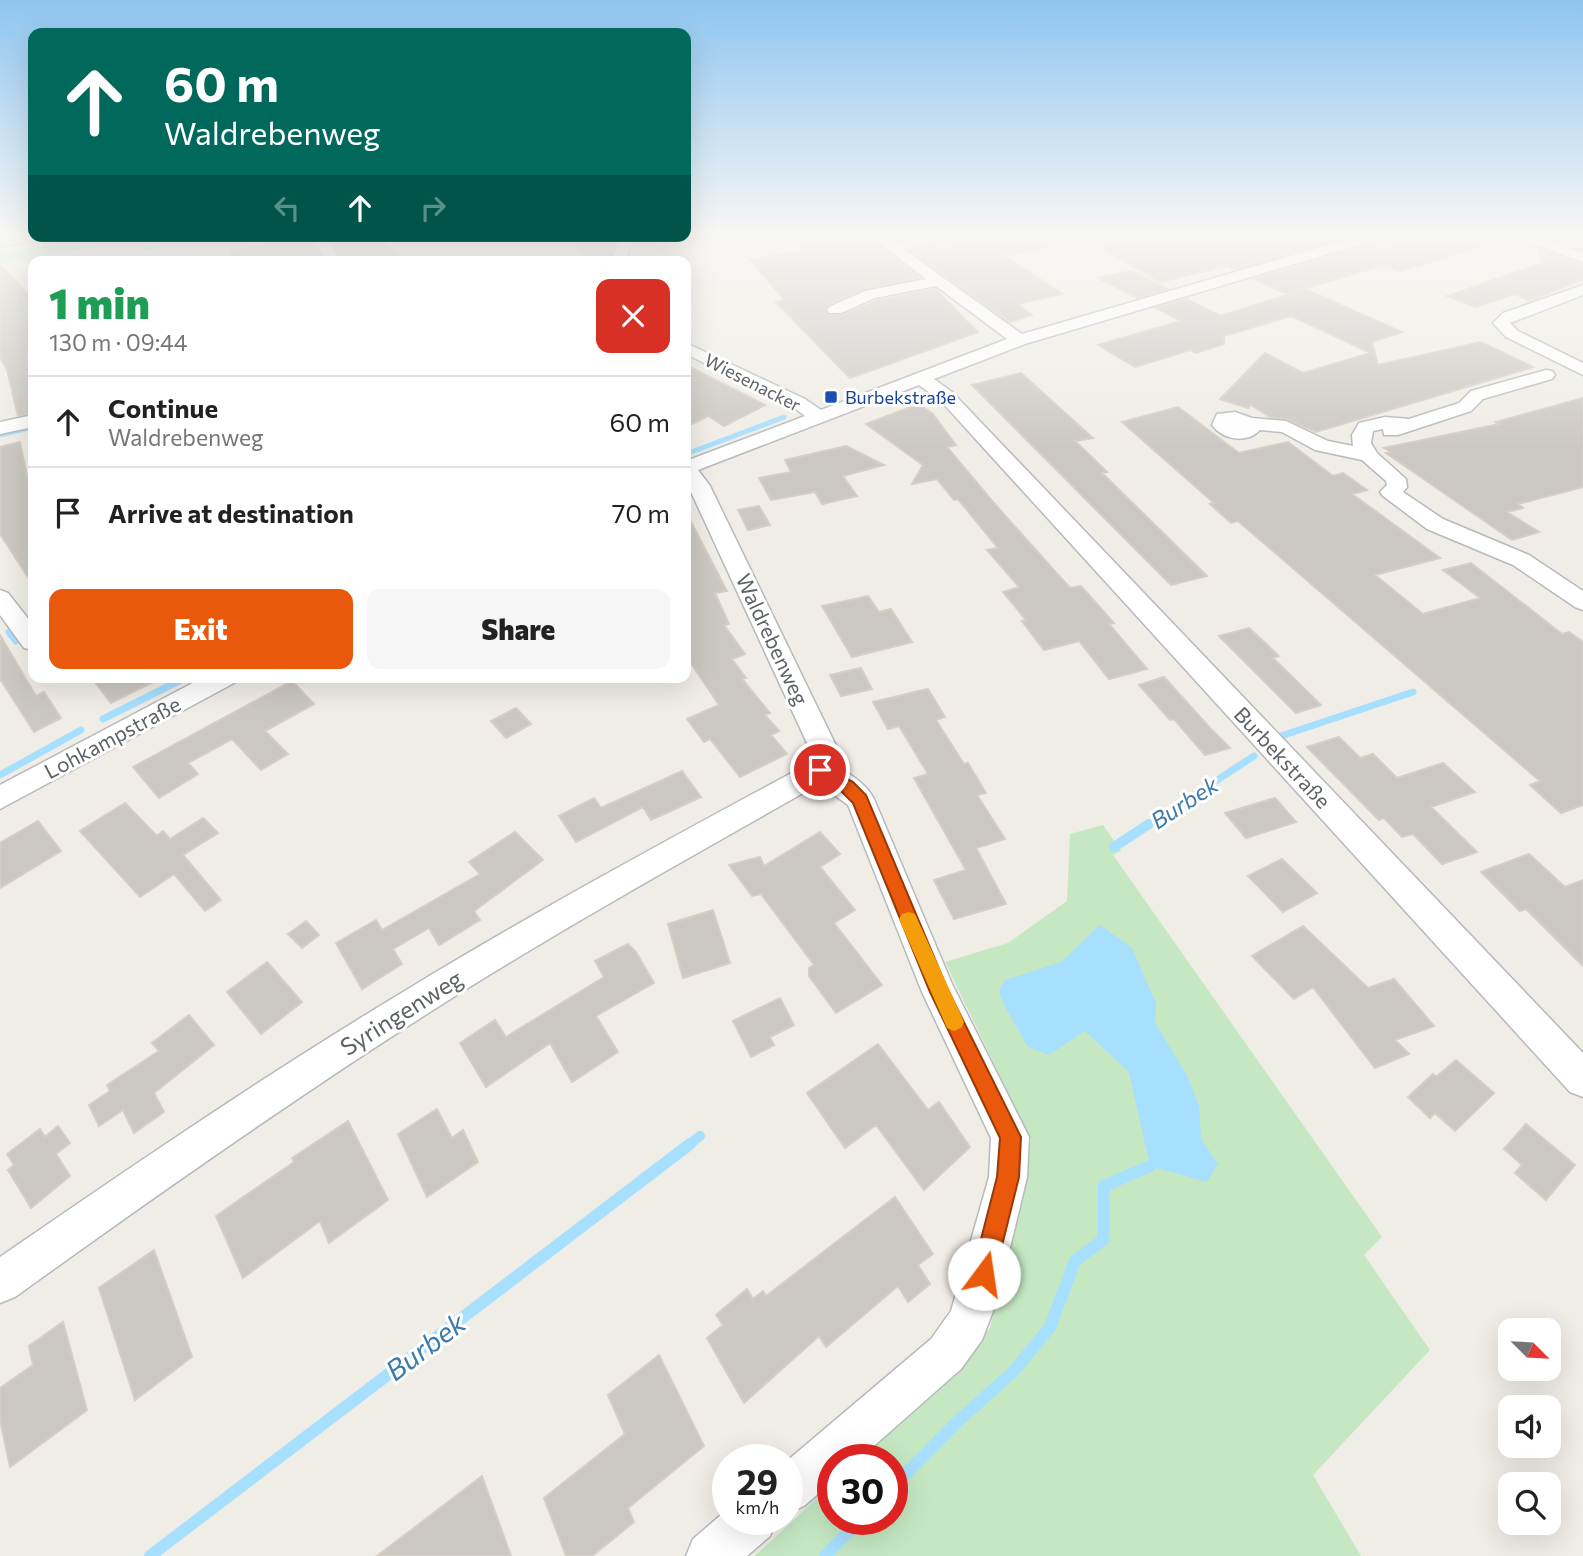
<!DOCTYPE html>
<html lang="en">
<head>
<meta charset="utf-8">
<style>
  :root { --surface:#fff; --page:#f6f6f6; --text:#222; --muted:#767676; --line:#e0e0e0; --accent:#ea580c }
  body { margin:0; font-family:Commissioner,sans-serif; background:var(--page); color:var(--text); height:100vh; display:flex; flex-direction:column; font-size:26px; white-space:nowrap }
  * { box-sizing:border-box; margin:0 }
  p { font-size:23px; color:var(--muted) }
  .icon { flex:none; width:38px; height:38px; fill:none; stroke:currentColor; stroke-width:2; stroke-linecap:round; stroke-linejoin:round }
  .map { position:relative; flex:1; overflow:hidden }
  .drawer { position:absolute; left:28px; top:256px; width:663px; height:427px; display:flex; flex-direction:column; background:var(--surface); border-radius:14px; box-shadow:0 7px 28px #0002 }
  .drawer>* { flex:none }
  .top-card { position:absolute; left:28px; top:28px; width:663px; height:214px; border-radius:14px; box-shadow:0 7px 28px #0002; background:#00695c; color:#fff; overflow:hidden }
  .needle { width:46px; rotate:114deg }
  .fabs { position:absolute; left:1498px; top:1318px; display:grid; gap:14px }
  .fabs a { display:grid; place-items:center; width:63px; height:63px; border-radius:14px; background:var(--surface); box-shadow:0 7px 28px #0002; font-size:35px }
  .speed { position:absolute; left:712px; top:1444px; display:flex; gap:14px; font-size:35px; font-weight:700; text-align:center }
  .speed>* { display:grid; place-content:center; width:91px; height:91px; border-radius:50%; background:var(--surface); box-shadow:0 7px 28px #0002; line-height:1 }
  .speed small { font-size:18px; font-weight:400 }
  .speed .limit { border:10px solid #d22; background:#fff; color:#111 }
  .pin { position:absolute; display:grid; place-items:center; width:60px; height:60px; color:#fff; margin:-30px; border:4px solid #fff; border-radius:50%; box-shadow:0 2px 7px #0007 }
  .me { position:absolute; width:77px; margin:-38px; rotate:14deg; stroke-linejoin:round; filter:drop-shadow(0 0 5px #0008) }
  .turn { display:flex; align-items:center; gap:24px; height:147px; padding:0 21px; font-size:32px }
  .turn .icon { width:91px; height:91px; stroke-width:2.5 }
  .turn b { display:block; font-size:49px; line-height:60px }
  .lanes { display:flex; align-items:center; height:66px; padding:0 21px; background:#0003; justify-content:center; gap:35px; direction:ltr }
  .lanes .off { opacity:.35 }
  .round { display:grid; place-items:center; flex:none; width:74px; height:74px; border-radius:14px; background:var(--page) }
  .overview { display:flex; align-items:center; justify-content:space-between; height:119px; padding:0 21px }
  h1 { font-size:42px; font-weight:800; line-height:52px; color:#1e9e55 }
  .primary-button { display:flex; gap:14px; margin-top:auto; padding:14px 21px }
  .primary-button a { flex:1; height:80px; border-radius:14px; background:var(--accent); color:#fff; font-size:28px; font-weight:800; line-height:80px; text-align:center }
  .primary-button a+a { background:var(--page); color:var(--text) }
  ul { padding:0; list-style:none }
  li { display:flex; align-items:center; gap:21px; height:91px; padding:0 21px; border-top:2px solid var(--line) }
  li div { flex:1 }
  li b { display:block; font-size:26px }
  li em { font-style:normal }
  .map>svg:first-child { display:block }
  .green { fill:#c5e8c2 }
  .water { fill:#a7dfff }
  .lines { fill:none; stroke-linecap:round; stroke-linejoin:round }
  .stream-far4 { stroke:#a7dfff; stroke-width:4.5 }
  .stream-far3 { stroke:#a7dfff; stroke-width:5 }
  .stream-far2 { stroke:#a7dfff; stroke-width:7 }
  .stream-far1 { stroke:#a7dfff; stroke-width:10 }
  .stream { stroke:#a7dfff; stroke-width:12 }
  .building { fill:#cbc8c3; stroke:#d5cec4; stroke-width:2 }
  .minor-casing { stroke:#b6b9bd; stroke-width:3 }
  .minor { fill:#fff; fill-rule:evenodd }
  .tram { stroke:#b4b5b6; stroke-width:2 }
  .rail { stroke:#b4b5b6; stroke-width:2.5; stroke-dasharray:1 5; stroke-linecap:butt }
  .route { fill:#ea580c; stroke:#983908; stroke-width:2 }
  .slow { fill:#f59e0b }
  .transit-dot { fill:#1a4fb4; stroke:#fff; stroke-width:2.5 }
  .labels { text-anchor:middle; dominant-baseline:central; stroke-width:6; stroke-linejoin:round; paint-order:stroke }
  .far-street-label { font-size:18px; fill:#5d6267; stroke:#fff }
  .far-transit-label { font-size:18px; fill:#164399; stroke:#fff; text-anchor:start }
  .street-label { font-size:21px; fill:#5d6267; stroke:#fff }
  .water-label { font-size:23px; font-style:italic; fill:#3d7aac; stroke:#fff }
  .near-street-label { font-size:24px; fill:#5d6267; stroke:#fff }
  .near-water-label { font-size:28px; font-style:italic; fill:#3d7aac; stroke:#fff }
</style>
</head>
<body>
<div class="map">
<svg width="1583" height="1556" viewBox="0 0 1583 1556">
  <rect width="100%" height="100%" fill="#f0ede6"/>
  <!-- green -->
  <path class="green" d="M110 236H226L143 251 136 240 0 264V253Z
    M1103 825 1121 851 1113 855 1382 1237 1364 1255 1430 1350 1313 1475 1361 1556H755L833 1483V1519H892V1460L858 1459 952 1371 990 1328 1031 1140 945 962 1008 943 1067 901 1070 834Z"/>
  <!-- water -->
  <path class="water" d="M1100 925 1132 948 1156 1003 1155 1023 1188 1077 1199 1106 1201 1139 1218 1164 1207 1182 1150 1166 1129 1072 1085 1031 1049 1055 1028 1047 1004 1005 999 991 1005 980 1061 962Z"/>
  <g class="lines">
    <!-- stream-far4 -->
    <path class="stream-far4" d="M635 241 636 236
      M627 261 628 257"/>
    <!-- stream-far3 -->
    <path class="stream-far3" d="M0 435 33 427
      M686 454 784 417"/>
    <!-- stream-far2 -->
    <path class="stream-far2" d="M9 632 16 641
      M103 719 187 677
      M1278 737 1413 692
      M0 775 81 730
      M1147 826 1254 756"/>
    <!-- stream-far1 -->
    <path class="stream-far1" d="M1114 847 1149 824
      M687 1146 700 1136"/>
    <!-- stream -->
    <path class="stream" d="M892 1488 957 1422 1014 1371 1050 1327 1075 1261 1103 1240 1104 1186 1150 1166
      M150 1556 690 1144
      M825 1556 861 1519"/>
  </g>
  <!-- building -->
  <path class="building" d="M812 232 825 242 865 235 920 278 864 289 828 305 825 309 827 314 842 315 876 301 935 289 978 332 850 378 776 302 785 300 750 260 804 250 788 236Z
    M1016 232H1228L1248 242 1294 232H1340L1350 236 1234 270 1227 266 1160 282 1076 233 1077 241 1004 256 1063 294 1017 304 1032 315 1010 322 911 251 933 246 940 251Z
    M1445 232H1498L1510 238 1401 271 1381 266 1286 294 1254 279 1369 245 1382 251Z
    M1533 232H1583V250L1533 233Z
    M274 236H308L324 261H232L231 251 277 242Z
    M327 236H361L362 243 382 239 402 261H343Z
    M594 236H608L615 244 609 261H589L573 240Z
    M1538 248 1583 264V279L1530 301 1515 294 1475 307 1447 296 1543 263Z
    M0 265 33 299V413L18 416 7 370 0 357Z
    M1132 271 1168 289 1137 298 1098 278Z
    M1305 289 1402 332 1372 342 1378 365 1481 342 1533 367 1316 432 1287 419 1270 417 1251 405 1248 408 1220 399 1265 353 1303 373 1371 353 1291 316 1224 336V344L1196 353 1190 350 1135 367 1098 345 1181 321 1156 308 1187 299 1221 316Z
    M686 365 765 405 724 426 708 416 686 427Z
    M1021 373 1093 438 1075 441 1107 472 1102 473 1207 576 1171 585 972 385Z
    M1583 398V487L1518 504 1523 508 1507 512 1539 532 1512 540 1386 453 1391 452 1384 448 1499 424 1496 422Z
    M918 404 932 413 956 445 947 447 993 502 1070 588 1081 586 1114 623 1109 624 1147 669 1109 679 1079 641 1044 650 1022 621 1026 620 1003 592 1019 587 987 550 998 548 958 499 954 500 937 479 912 484 923 465 866 424Z
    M1178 407 1239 453 1288 442 1333 476 1343 473 1367 490 1352 494 1440 558 1375 575 1423 614 1480 598 1443 570 1471 563 1562 634 1569 632 1583 642V805L1561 813 1530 785 1540 781 1238 521 1231 523 1210 504 1214 503 1122 422Z
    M20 442 33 504V585L0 534V447Z
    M846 446 884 465 843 476 857 496 822 504 815 492 771 500 759 478 791 472 785 460Z
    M759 506 770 525 748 530 738 510Z
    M686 512 727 591 715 593 729 624 724 625 745 654 732 659 746 678 742 679 770 713 765 715 779 731 771 735 787 754 740 777 710 739 704 742 687 719 719 705 686 656Z
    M868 596 879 612 891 609 912 642 852 657 822 606Z
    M1249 628 1279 656 1273 658 1321 705 1296 713 1219 636Z
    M0 635 36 696 44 692 61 718 34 732 0 679Z
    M861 668 872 689 841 696 830 675Z
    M91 677H163L111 703Z
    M1164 677 1210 728 1230 748 1205 755 1174 719 1170 720 1139 685Z
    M292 681 314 704 265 731 288 754 261 770 232 739 188 763 198 774 159 798 133 767Z
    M928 689 945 717 936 720 964 764 968 763 986 793 977 795 1005 839 976 848 1006 904 954 919 934 880 966 870 914 778 928 774 899 726 888 729 873 702Z
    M516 708 531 724 506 738 491 721Z
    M1339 737 1360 758 1373 754 1397 778 1443 763 1475 792 1431 807 1477 852 1442 864 1413 834 1402 837 1384 818 1379 820 1307 747Z
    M682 771 701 797 651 820 643 807 576 842 559 816 594 798 601 808Z
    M1275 798 1296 822 1246 838 1225 813Z
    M125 803 157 836 163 831 170 839 203 818 218 833 183 855 221 900 205 911 174 874 140 897 80 831Z
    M38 821 61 851 0 888V843Z
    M515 832 543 860 474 911 480 920 439 945 429 928 393 949 402 964 362 989 336 943 376 920 382 930 480 874 469 862Z
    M820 832 840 854 820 867 855 910 834 923 882 985 836 1013 809 976V968L814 965 761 894 752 896 729 865 760 857 764 866Z
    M1529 854 1565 887 1583 880V966L1526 909 1520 911 1481 872Z
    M1282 859 1317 893 1283 912 1248 876Z
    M713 910 730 963 683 978 668 924Z
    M306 921 319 935 302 948 288 934Z
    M1303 926 1368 988 1394 979 1434 1026 1395 1040 1409 1054 1375 1068 1313 987 1294 999 1252 956Z
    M628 944 636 952 654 983 596 1016 618 1052 572 1082 550 1043 486 1087 460 1043 495 1020 506 1037 604 977 595 961Z
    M267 962 302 1002 261 1034 227 992Z
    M780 998 794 1025 770 1037 774 1045 751 1057 733 1021Z
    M189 1015 214 1045 154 1093 164 1112 134 1133 123 1110 99 1126 89 1105 110 1091 107 1085 159 1051 152 1043Z
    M878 1044 928 1110 939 1102 970 1147 924 1190 876 1125 845 1148 807 1093Z
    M1456 1060 1494 1093 1455 1131 1435 1113 1430 1118 1408 1097 1433 1074 1436 1077Z
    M437 1109 452 1138 463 1130 478 1162 427 1197 398 1134Z
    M348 1121 388 1200 329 1243 320 1221 243 1278 216 1216 294 1162 292 1158Z
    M1526 1124 1575 1165 1546 1200 1515 1173 1522 1165 1504 1149Z
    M58 1126 70 1143 56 1154 70 1176 31 1208 8 1170 14 1165 7 1154 40 1129 45 1137Z
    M895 1197 933 1254 918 1265 930 1284 908 1302 898 1286 826 1347 819 1336 744 1403 707 1338 723 1325 716 1315 747 1289 753 1299 763 1291 766 1296Z
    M154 1250 192 1357 135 1400 99 1288Z
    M63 1322 87 1410 10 1467 0 1420V1388L33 1365 29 1346Z
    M659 1355 704 1446 628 1508 634 1522 592 1556H566L544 1498 625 1434 608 1395Z
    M482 1476 511 1556H377Z"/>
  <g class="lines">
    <defs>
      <path id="minor" d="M865 232H881L896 243 945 232H969L967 235 905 250 1022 334 1373 232H1394L1392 235 1025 344 934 379 952 392 1583 1053V1097L1570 1092 940 400 919 385 698 470 710 486 841 756 836 766C851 775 866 783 874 799L952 984 1029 1137 1027 1177 998 1298 982 1340 961 1369 858 1460H833V1481L804 1506 788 1513V1460L931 1339 951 1311 989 1177 991 1138 922 992 848 805 819 784C689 858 557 931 430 1012 289 1102 151 1199 15 1297L0 1303V1257C134 1165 268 1073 408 989 539 909 675 836 810 763L813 756 686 481V461L805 416 793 407 686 354V343L805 399 821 410 1007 339 936 286 875 298 841 313H829L827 310 829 307 865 291 926 279Z
        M1501 232H1521L1583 253V262Z
        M310 236H324L341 261H327Z
        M621 236H635L625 261H611Z
        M1583 285V295L1510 323 1518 331 1583 363V375L1506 337 1493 323 1503 313Z
        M1546 370 1552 371 1555 375 1552 379 1483 399 1471 411 1398 435H1384L1383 429 1373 431 1371 443 1377 453 1406 479 1407 487 1403 492 1443 519 1529 555 1583 591V610L1575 607 1513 565 1427 529 1383 496 1380 492 1387 485 1386 481 1362 460 1315 450 1282 432 1260 430C1247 444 1223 440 1212 425L1217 414 1235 412 1252 418 1286 421 1328 441 1353 446 1352 435 1359 423 1385 417 1409 419 1459 403 1471 391Z
        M33 415V427L0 434V422Z
        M0 590 8 593 33 625V650L24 648 0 615Z
        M204 677H238L234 683 0 809V785Z
        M728 1509V1519H777L770 1536 747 1556H686L693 1539Z"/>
    </defs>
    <!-- minor casing -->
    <use href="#minor" class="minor-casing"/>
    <!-- minor -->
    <use href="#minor" class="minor"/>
    <!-- tram -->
    <path class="tram" d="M0 247 71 236"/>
    <!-- rail -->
    <path class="rail" d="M0 241 33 236"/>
  </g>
  <!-- sky -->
  <linearGradient id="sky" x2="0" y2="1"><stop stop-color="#8ec5f1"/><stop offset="0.52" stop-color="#f8f7f4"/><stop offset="1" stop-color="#f8f7f4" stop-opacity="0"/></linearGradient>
  <rect width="1583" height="450" fill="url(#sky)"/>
  <!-- route -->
  <path class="route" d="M820 764 853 782 866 795 947 988 1021 1137 1019 1177 995 1274 992 1283 984 1286 975 1283 972 1274 997 1177 1000 1138 930 992 853 803 841 791 814 775 812 770 814 766Z"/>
  <!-- slow -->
  <path class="slow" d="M909 912 915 914 961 1015 964 1022 961 1028 954 1031 947 1028 899 919 902 914Z"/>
  <!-- markers -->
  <rect class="transit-dot" x="824" y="390" width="14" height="14" rx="3.5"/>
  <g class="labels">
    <!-- far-street labels -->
    <g class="far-street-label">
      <text transform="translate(753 382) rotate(27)">Wiesenacker</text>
    </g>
    <!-- far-transit labels -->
    <g class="far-transit-label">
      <text x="845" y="397">Burbekstraße</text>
    </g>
    <!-- street labels -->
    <g class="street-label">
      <text transform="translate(773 639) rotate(65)">Waldrebenweg</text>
      <text transform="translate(112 737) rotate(-28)">Lohkampstraße</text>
      <text transform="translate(1283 757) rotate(47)">Burbekstraße</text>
    </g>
    <!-- water labels -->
    <g class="water-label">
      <text transform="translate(1184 802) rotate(-33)">Burbek</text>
    </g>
    <!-- near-street labels -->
    <g class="near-street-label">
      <text transform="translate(401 1012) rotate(-32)">Syringenweg</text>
    </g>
    <!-- near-water labels -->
    <g class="near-water-label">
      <text transform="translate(425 1346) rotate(-37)">Burbek</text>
    </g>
  </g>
</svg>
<div class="fabs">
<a><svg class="needle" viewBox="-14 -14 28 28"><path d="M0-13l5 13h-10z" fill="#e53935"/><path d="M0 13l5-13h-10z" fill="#767676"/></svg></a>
<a><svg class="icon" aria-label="sound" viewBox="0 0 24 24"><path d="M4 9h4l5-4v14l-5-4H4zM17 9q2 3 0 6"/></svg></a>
<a><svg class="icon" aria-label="search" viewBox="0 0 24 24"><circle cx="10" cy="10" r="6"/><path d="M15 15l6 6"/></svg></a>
</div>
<div class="speed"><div>29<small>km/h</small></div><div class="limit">30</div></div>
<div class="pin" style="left:820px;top:770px;background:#d93025"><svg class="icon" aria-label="arrive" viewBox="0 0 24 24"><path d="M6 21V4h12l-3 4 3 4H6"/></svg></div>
<svg class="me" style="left:984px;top:1274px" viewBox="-20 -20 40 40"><circle r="19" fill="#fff"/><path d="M0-13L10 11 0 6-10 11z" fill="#ea580c"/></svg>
<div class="top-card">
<div class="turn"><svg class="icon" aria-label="ahead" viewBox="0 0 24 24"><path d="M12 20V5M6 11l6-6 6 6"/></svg><div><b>60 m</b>Waldrebenweg</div></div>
<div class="lanes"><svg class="icon off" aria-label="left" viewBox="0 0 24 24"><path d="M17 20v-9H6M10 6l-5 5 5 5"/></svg><svg class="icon" aria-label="ahead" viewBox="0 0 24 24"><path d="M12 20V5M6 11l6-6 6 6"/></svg><svg class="icon off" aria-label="right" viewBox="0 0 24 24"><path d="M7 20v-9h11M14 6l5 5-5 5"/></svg></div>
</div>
<section class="drawer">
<div class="overview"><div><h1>1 min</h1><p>130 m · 09:44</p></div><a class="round" style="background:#d93025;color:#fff"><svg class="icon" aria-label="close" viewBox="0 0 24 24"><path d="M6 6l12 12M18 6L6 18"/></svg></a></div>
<ul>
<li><svg class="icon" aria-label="ahead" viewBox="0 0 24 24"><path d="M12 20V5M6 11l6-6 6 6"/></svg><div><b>Continue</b><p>Waldrebenweg</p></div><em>60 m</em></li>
<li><svg class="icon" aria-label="arrive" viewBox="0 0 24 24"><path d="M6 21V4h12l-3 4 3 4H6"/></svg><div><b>Arrive at destination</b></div><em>70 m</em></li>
</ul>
<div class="primary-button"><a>Exit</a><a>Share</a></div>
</section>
</div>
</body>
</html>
